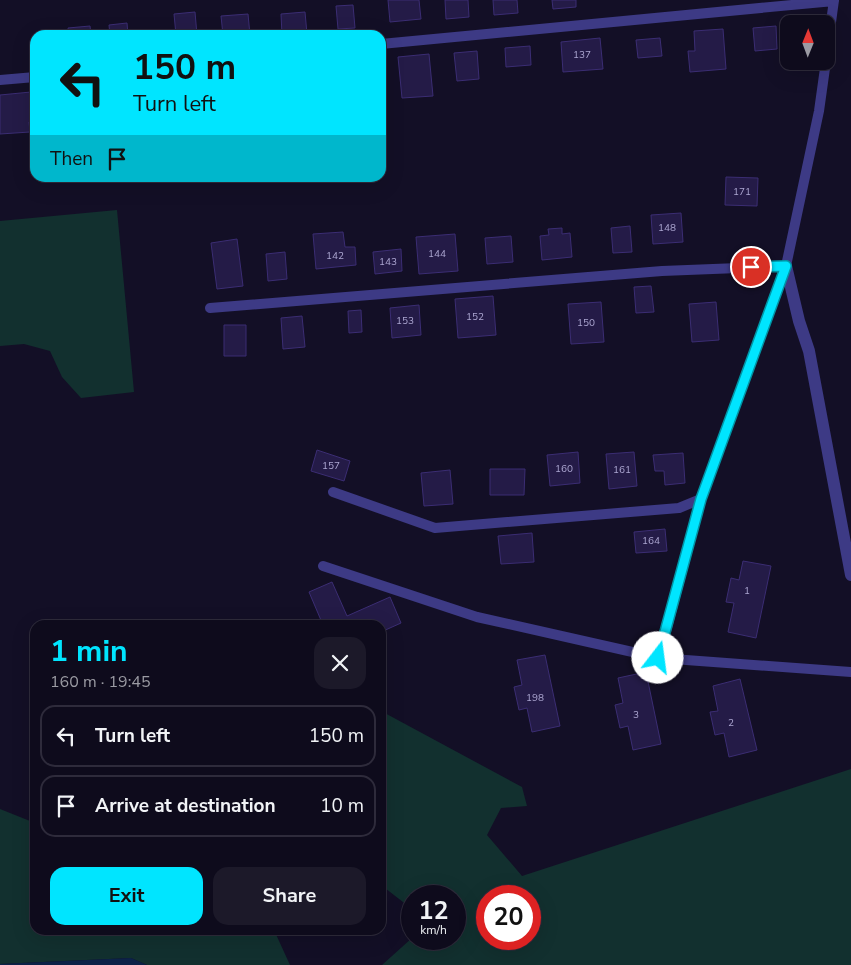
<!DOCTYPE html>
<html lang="en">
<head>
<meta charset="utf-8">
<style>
  :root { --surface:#0e0b1c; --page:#1c1929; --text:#f1f3f6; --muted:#9b9ba3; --line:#2e2b3b; --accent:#00e5ff }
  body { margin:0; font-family:"Nunito Sans",sans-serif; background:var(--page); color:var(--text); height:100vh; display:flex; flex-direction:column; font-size:19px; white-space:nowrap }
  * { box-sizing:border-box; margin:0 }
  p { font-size:16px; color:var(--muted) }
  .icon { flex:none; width:28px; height:28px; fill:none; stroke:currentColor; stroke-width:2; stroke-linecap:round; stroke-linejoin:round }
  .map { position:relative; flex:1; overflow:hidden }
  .drawer { position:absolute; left:30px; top:620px; width:356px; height:315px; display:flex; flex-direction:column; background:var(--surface); border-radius:15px; box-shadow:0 5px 20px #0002,0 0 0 1px var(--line) }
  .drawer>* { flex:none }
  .top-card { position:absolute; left:30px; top:30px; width:356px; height:152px; border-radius:15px; box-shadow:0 5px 20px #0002,0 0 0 1px var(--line); background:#00e5ff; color:#111; overflow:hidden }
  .needle { width:32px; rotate:1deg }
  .fabs { position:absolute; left:780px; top:15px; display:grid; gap:10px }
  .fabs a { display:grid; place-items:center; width:55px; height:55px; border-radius:10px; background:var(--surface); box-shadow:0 5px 20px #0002,0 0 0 1px var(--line); font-size:25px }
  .speed { position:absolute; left:401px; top:885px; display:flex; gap:10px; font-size:25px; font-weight:700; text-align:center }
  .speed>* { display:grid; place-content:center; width:65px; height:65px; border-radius:50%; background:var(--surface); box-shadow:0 5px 20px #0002,0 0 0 1px var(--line); line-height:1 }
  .speed small { font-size:12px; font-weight:400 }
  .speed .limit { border:8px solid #d22; background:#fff; color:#111 }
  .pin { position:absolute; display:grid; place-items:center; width:42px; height:42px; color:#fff; margin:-21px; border:2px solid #fff; border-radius:50%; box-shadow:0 1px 5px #0007 }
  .me { position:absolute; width:55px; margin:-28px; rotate:15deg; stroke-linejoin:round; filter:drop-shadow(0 0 4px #0008) }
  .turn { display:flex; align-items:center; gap:18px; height:105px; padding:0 20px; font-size:22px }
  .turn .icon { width:65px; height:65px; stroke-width:2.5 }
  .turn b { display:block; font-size:35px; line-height:42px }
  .then { display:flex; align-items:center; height:48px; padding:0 20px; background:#0003; gap:10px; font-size:19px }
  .round { display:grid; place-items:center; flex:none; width:52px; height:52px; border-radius:15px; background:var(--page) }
  .summary { display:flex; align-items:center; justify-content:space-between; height:85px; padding:0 20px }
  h1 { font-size:30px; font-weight:700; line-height:38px; color:var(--accent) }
  .primary-button { display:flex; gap:10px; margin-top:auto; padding:10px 20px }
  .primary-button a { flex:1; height:58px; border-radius:15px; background:var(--accent); color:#111; font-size:20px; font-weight:700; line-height:58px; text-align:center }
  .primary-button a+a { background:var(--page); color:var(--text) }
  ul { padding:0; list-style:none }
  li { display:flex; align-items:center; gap:15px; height:62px; margin:0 10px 8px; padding:0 10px; border:2px solid var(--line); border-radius:15px }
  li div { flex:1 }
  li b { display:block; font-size:19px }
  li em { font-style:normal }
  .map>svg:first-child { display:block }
  .green { fill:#12302f; fill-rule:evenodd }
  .water { fill:#0c2248 }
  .building { fill:#241b47; stroke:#3b2d73 }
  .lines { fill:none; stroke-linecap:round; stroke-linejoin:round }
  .lane { stroke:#3d3a85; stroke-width:10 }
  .street { stroke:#3d3a85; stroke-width:12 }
  .route-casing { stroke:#0095a6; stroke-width:12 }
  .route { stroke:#00e5ff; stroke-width:9 }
  .labels { text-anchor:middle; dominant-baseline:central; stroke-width:4; stroke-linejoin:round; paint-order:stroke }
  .number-label { font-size:10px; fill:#aca6d1 }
</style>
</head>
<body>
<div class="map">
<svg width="851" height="965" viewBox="0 0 851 965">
  <rect width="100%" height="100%" fill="#130f26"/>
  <!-- green -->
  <path class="green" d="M117 210 134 392 81 398 62 377 50 351 24 344 0 346V221Z
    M381 711 522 787 527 806 501 808 487 835 522 876 851 769V965H382L412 938 455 939V896H412V909L381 885ZM488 896H530V939H488Z
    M0 809 35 823V930H274L290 965H147L131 958 0 964Z"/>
  <!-- water -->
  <path class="water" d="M131 958 147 965H0V964Z"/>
  <!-- building -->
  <path class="building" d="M388 0H419L421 19 390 22Z
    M445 0H468L469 17 446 19Z
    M493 0H517L518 13 494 15Z
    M552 0H576V7L553 9Z
    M353 5 355 28 338 29 336 6Z
    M195 12 197 35H176L174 14Z
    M305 12 307 34 282 35 281 14Z
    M248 14 250 35H223L221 16Z
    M127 23 128 35H110L109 25Z
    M90 26 91 35H69L68 28Z
    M776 26 777 49 755 51 753 28Z
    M723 29 726 69 690 72 688 51H695L694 31Z
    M600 38 603 69 563 72 561 42Z
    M660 38 662 56 638 58 636 40Z
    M530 46 531 65 506 67 505 48Z
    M477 51 479 79 457 81 454 53Z
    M429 54 433 96 402 98 398 57Z
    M31 92 34 122H29L30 132 0 134V95Z
    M726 177 758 178 757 206 725 205Z
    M681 213 683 242 653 244 651 215Z
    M630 226 632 252 613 253 611 228Z
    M562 228V234L570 233 572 257 542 260 540 236 549 235 548 229Z
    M343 232 345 247H355L356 265 316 269 313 234Z
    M455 234 458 271 419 274 416 237Z
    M511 236 513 262 487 264 485 238Z
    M237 239 243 286 217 289 211 243Z
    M401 249 402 271 375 274 373 252Z
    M285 252 287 279 268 281 266 254Z
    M651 286 654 312 636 313 634 287Z
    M493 296 496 335 458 338 455 299Z
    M601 302 604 342 571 344 568 304Z
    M716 302 719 340 692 342 689 304Z
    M419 305 421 335 392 338 390 308Z
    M361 310 362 332 349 333 348 311Z
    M302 316 305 347 283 349 281 318Z
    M224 325H246V356H224Z
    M317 450 350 461 344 481 311 471Z
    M578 452 580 483 550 486 547 455Z
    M634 452 637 486 609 489 606 454Z
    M683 453 685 483 665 485 664 471H655L653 455Z
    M490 469H525L524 495H490Z
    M450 470 453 504 424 506 421 473Z
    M665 529 667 551 636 553 634 532Z
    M532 533 534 562 501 564 498 536Z
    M743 561 771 566 756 638 728 632 734 603 726 602 731 578 739 580Z
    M332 582 347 616 390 597 401 623 381 632V625H323L309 592Z
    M545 655 560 726 532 732 527 708 519 710 514 687 522 685 517 660Z
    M646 672 661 744 633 750 628 726 620 728 615 705 623 703 618 678Z
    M740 679 757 750 729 757 724 733 715 735 710 712 718 711 713 686Z"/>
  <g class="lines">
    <!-- lane -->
    <path class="lane" d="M381 44 834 1
      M826 59 834 0
      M0 80 35 77
      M210 308 662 271 786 266 819 111 826 61
      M333 492 435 528 679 508 701 499
      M323 566 477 617 659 658 851 672
      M659 658 701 499 786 266"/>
    <!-- street -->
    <path class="street" d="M786 266 799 321 809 351 851 575"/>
  </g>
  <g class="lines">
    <defs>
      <path id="route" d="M658 658 701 499 786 266 751 267"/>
    </defs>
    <!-- route casing -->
    <use href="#route" class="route-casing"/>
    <!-- route -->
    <use href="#route" class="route"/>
  </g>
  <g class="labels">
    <!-- number labels -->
    <g class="number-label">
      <text x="582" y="55">137</text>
      <text x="742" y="192">171</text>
      <text x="667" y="228">148</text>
      <text x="437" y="254">144</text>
      <text x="335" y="256">142</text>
      <text x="388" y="262">143</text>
      <text x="475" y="317">152</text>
      <text x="405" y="321">153</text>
      <text x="586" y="323">150</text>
      <text x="331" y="466">157</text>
      <text x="564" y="469">160</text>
      <text x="622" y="470">161</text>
      <text x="651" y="541">164</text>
      <text x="747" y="591">1</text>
      <text x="535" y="698">198</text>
      <text x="636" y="715">3</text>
      <text x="731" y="723">2</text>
    </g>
  </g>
</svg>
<div class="fabs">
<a><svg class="needle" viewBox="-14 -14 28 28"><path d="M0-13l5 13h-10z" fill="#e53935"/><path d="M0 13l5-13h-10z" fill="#9b9ba3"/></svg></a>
</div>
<div class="speed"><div>12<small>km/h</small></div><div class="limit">20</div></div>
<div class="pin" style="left:751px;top:267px;background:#d93025"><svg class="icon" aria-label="arrive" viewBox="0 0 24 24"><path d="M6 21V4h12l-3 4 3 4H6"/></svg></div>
<svg class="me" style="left:658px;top:658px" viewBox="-20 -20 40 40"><circle r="19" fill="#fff"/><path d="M0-13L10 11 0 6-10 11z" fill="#00e5ff"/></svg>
<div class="top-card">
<div class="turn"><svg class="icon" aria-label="left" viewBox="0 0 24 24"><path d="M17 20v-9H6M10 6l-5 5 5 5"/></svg><div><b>150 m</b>Turn left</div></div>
<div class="then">Then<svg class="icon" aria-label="arrive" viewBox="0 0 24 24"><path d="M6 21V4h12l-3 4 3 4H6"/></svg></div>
</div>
<section class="drawer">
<div class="summary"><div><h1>1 min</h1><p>160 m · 19:45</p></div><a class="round"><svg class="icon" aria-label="close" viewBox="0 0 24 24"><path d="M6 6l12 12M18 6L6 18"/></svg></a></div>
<ul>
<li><svg class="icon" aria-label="left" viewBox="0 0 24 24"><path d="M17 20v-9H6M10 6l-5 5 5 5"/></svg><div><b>Turn left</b></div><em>150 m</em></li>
<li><svg class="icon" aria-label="arrive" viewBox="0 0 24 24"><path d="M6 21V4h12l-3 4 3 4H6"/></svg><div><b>Arrive at destination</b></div><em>10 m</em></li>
</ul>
<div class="primary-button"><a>Exit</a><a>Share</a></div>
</section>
</div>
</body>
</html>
